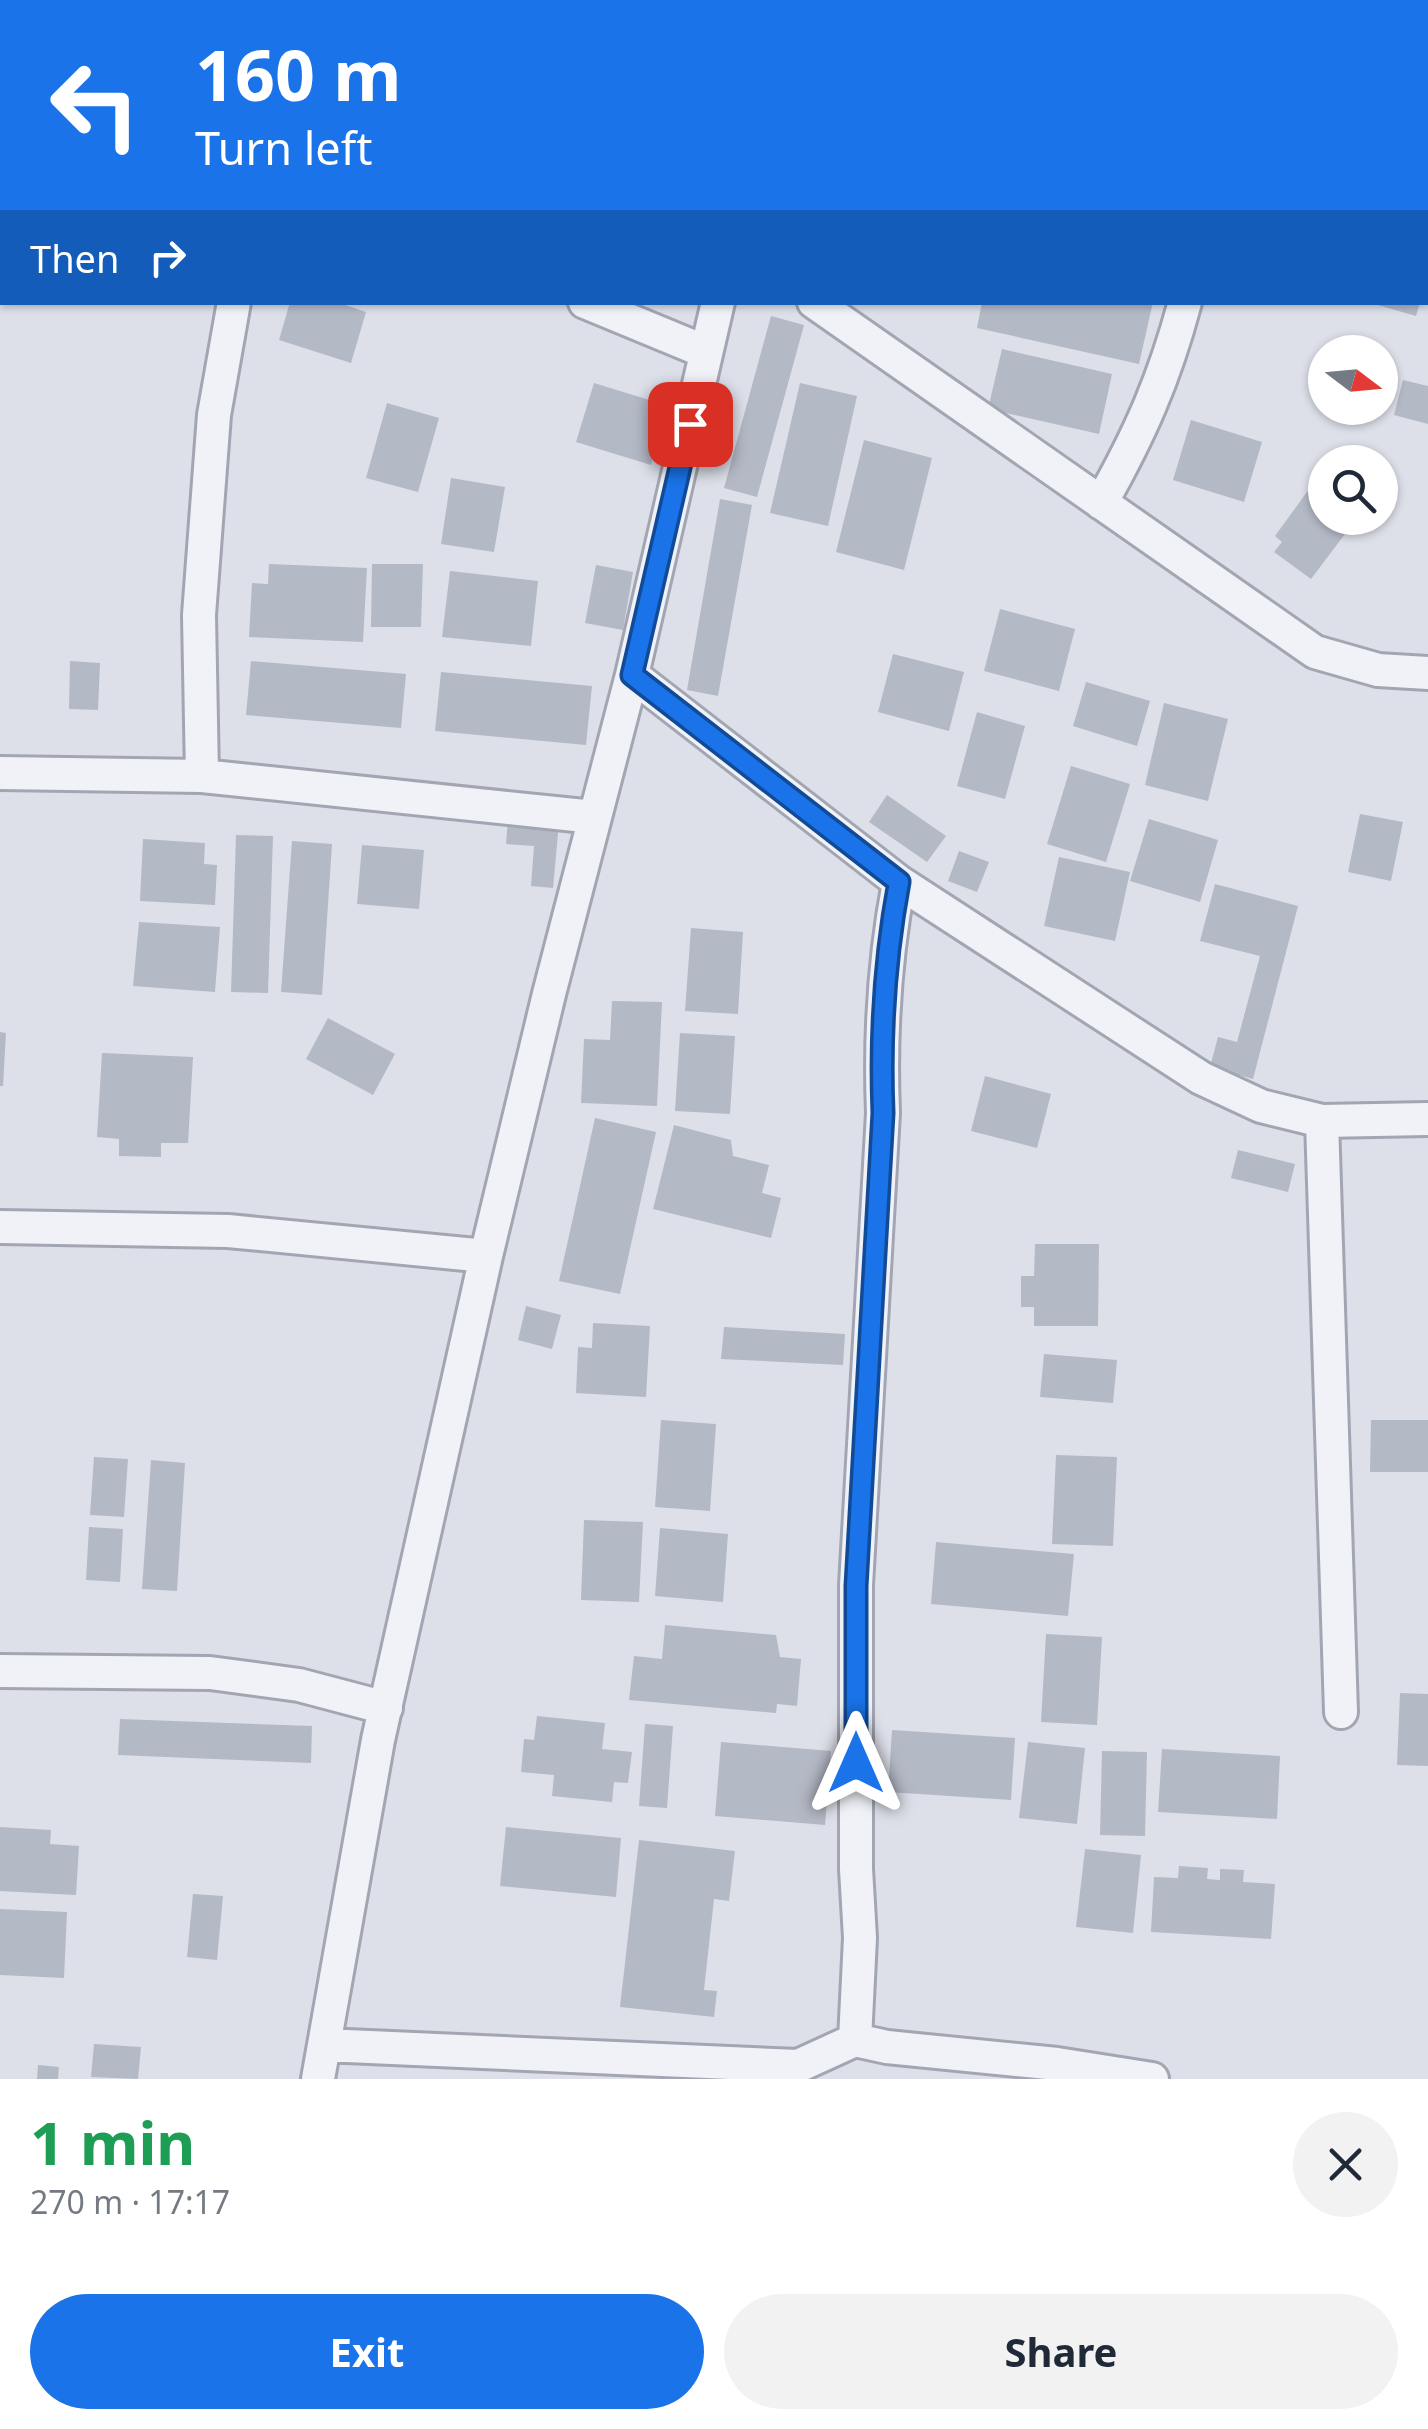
<!DOCTYPE html>
<html lang="en">
<head>
<meta charset="utf-8">
<style>
  :root { --surface:#fff; --page:#f2f2f3; --text:#1f2937; --muted:#747a83; --accent:#1a73e8 }
  body { margin:0; font-family:"Noto Sans",sans-serif; background:var(--page); color:var(--text); height:100vh; display:flex; flex-direction:column; font-size:38px; white-space:nowrap }
  * { box-sizing:border-box; margin:0 }
  p { font-size:32px; color:var(--muted) }
  .icon { flex:none; width:55px; height:55px; fill:none; stroke:currentColor; stroke-width:2; stroke-linecap:round; stroke-linejoin:round }
  .map { position:relative; height:2079px; overflow:hidden }
  .panel { display:flex; flex-direction:column; background:var(--surface); flex:1 }
  .panel>* { flex:none }
  .top-card { position:absolute; left:0px; top:0px; width:1430px; height:305px; box-shadow:0 2px 8px #0004; background:#1a73e8; color:#fff; overflow:hidden }
  .needle { width:65px; rotate:106deg }
  .controls { position:absolute; left:1308px; top:335px; display:grid; gap:20px }
  .controls a { display:grid; place-items:center; width:90px; height:90px; border-radius:50%; background:var(--surface); box-shadow:0 2px 8px #0004; font-size:50px }
  .pin { position:absolute; display:grid; place-items:center; width:85px; height:85px; color:#fff; margin:-42px; border-radius:20px; box-shadow:0 5px 15px #0006 }
  .me { position:absolute; width:110px; margin:-55px; rotate:0deg; stroke-linejoin:round; filter:drop-shadow(0 0 8px #0008) }
  .turn { display:flex; align-items:center; gap:35px; height:210px; padding:0 30px; font-size:45px }
  .turn .icon { width:130px; height:130px; stroke-width:2.5 }
  .turn b { display:block; font-size:70px; line-height:85px }
  .then { display:flex; align-items:center; height:95px; padding:0 30px; background:#0003; gap:20px; font-size:38px }
  .round { display:grid; place-items:center; flex:none; width:105px; height:105px; border-radius:52px; background:var(--page) }
  .overview { display:flex; align-items:center; justify-content:space-between; height:170px; padding:0 30px }
  h1 { font-size:60px; font-weight:700; line-height:75px; color:#1e9e55 }
  .button { display:flex; gap:20px; margin-top:auto; padding:20px 30px }
  .button a { flex:1; height:115px; border-radius:60px; background:var(--accent); color:#fff; font-size:40px; font-weight:700; line-height:115px; text-align:center }
  .button a+a { background:var(--page); color:var(--text) }
  .map>svg:first-child { display:block }
  .building { fill:#b4b9c6 }
  .lines { fill:none; stroke-linecap:round; stroke-linejoin:round }
  .minor-casing { stroke:#a2a6b3; stroke-width:38 }
  .minor { stroke:#f0f2f7; stroke-width:32 }
  .route-casing { stroke:#114b97; stroke-width:25 }
  .route { stroke:#1a73e8; stroke-width:18 }
</style>
</head>
<body>
<div class="map">
<svg width="1428" height="2079" viewBox="0 0 1428 2079">
  <rect width="100%" height="100%" fill="#dde0e9"/>
  <!-- building -->
  <path class="building" d="M290 302H336L366 312 351 363 279 340Z
    M982 302H1153L1139 364 977 328Z
    M1367 302H1420L1416 316Z
    M771 316 804 325 757 497 724 488Z
    M1002 349 1112 374 1099 434 988 409Z
    M1403 380 1428 386V424L1394 415Z
    M594 383 669 406 651 465 576 442Z
    M800 383 857 396 828 526 770 513Z
    M387 403 439 418 418 492 366 478Z
    M1191 420 1262 442 1244 502 1173 480Z
    M864 440 932 458 904 570 836 552Z
    M451 478 505 487 494 552 441 544Z
    M1312 485 1325 495V518H1357L1311 579 1274 552 1282 542 1275 536Z
    M720 499 752 505 718 696 687 690Z
    M269 564 367 568 363 642 249 637 252 583 268 584Z
    M372 564H423L421 627H371Z
    M596 565 633 572 623 630 585 623Z
    M450 571 538 581 531 646 442 637Z
    M1000 609 1075 629 1059 691 984 671Z
    M893 654 964 672 949 731 878 712Z
    M70 661 100 663 98 710 69 709Z
    M251 661 406 674 401 728 246 715Z
    M441 672 592 686 586 745 435 731Z
    M1086 682 1150 701 1137 746 1073 726Z
    M1164 703 1228 719 1208 801 1145 785Z
    M977 712 1025 726 1005 799 957 786Z
    M1071 766 1130 784 1106 862 1047 844Z
    M887 795 946 836 927 862 869 822Z
    M1360 814 1403 822 1391 881 1348 872Z
    M508 819 559 823 553 888 531 886 534 846 506 844Z
    M1149 819 1218 840 1200 902 1130 881Z
    M236 835 273 836 268 993 231 992Z
    M143 839 205 843 204 864 217 865 215 905 140 901Z
    M292 841 332 844 322 995 281 992Z
    M362 845 424 850 419 909 357 904Z
    M959 851 989 862 977 892 948 881Z
    M1059 857 1130 872 1115 941 1044 926Z
    M1215 884 1298 906 1253 1079 1210 1067 1218 1037 1237 1042 1260 956 1200 941Z
    M139 922 220 927 215 992 133 986Z
    M691 928 743 932 738 1014 685 1011Z
    M612 1001 662 1002 657 1106 581 1103 584 1039 610 1040Z
    M328 1018 395 1054 373 1095 306 1059Z
    M0 1032 6 1033 3 1086H0Z
    M680 1033 735 1036 730 1114 675 1111Z
    M102 1053 193 1057 188 1143H161V1157L119 1156V1139L97 1137Z
    M985 1076 1051 1094 1037 1148 971 1131Z
    M595 1118 656 1132 620 1294 559 1281Z
    M674 1125 731 1140 733 1156 769 1165 762 1193 781 1198 771 1238 653 1209Z
    M1238 1150 1295 1164 1288 1192 1231 1178Z
    M1035 1244H1099L1098 1326H1034V1307H1021V1276H1034Z
    M526 1306 561 1315 552 1349 518 1340Z
    M593 1323 650 1326 646 1397 576 1393 578 1347 592 1348Z
    M724 1327 845 1334 843 1365 721 1359Z
    M1044 1354 1117 1360 1113 1403 1040 1397Z
    M661 1420 716 1424 710 1511 655 1507Z
    M1371 1420H1428V1472H1370Z
    M1056 1455 1117 1457 1113 1546 1052 1544Z
    M94 1457 128 1459 124 1517 90 1515Z
    M151 1460 185 1463 177 1591 142 1589Z
    M584 1520 643 1522 639 1602 581 1600Z
    M89 1527 123 1529 120 1582 86 1580Z
    M660 1528 728 1534 723 1602 655 1596Z
    M936 1542 1074 1554 1068 1616 931 1604Z
    M665 1625 776 1635 780 1657 801 1659 797 1706 777 1704 776 1713 629 1700 634 1656 662 1659Z
    M1046 1634 1102 1637 1097 1725 1041 1722Z
    M1400 1693 1428 1694V1766L1397 1765Z
    M537 1716 605 1723 602 1749 632 1752 628 1783 614 1782 612 1802 552 1796 554 1775 521 1772 524 1739 534 1740Z
    M120 1719 312 1726 311 1763 118 1755Z
    M645 1724 673 1726 667 1808 639 1806Z
    M892 1730 1015 1738 1011 1800 888 1792Z
    M721 1742 831 1751 825 1825 715 1816Z
    M1028 1742 1085 1748 1077 1824 1019 1818Z
    M1162 1749 1280 1756 1277 1819 1158 1812Z
    M1102 1751 1147 1752 1145 1836 1100 1835Z
    M0 1827 51 1830 50 1844 79 1846 76 1895 0 1891Z
    M506 1827 621 1838 616 1897 500 1886Z
    M639 1840 735 1851 729 1901 714 1899 704 1990 717 1991 714 2017 620 2007Z
    M1085 1849 1141 1855 1133 1933 1076 1927Z
    M1179 1866 1208 1868 1207 1879 1220 1880V1869L1244 1870 1243 1882 1275 1884 1271 1939 1151 1932 1154 1877 1178 1878Z
    M193 1894 223 1896 217 1960 187 1957Z
    M0 1909 67 1912 64 1978 0 1975Z
    M94 2044 141 2047 138 2079 91 2077Z
    M38 2065 59 2067 58 2079H37Z"/>
  <g class="lines">
    <defs>
      <path id="minor" d="M786 2 787 0
        M1269 2 1270 0
        M0 14 2 16
        M585 302 706 352
        M814 302 1315 652 1378 670 1428 673
        M1101 503C1140 434 1164 380 1185 302
        M632 675 899 882 1201 1078 1261 1106 1322 1121 1428 1119
        M0 773 202 776 594 817
        M202 776 199 615 214 415 234 302
        M1322 1121 1341 1712
        M0 1227 228 1231 486 1256
        M0 1671 210 1673 299 1685 386 1708
        M855 2040 860 1938 856 1869V1585L883 1113C880 1038 885 956 899 882
        M324 2045 798 2066 855 2040 887 2047 1057 2064 1152 2079
        M318 2079 378 1740 486 1256 549 994 632 675 718 302"/>
    </defs>
    <!-- minor casing -->
    <use href="#minor" class="minor-casing"/>
    <!-- minor -->
    <use href="#minor" class="minor"/>
  </g>
  <g class="lines">
    <defs>
      <path id="route" d="M690 424 632 675 899 882C885 957 880 1037 883 1113L856 1586V1763"/>
    </defs>
    <!-- route casing -->
    <use href="#route" class="route-casing"/>
    <!-- route -->
    <use href="#route" class="route"/>
  </g>
</svg>
<div class="controls">
<a><svg class="needle" viewBox="-14 -14 28 28"><path d="M0-13l5 13h-10z" fill="#e53935"/><path d="M0 13l5-13h-10z" fill="#747a83"/></svg></a>
<a><svg class="icon" aria-label="search" viewBox="0 0 24 24"><circle cx="10" cy="10" r="6"/><path d="M15 15l6 6"/></svg></a>
</div>
<div class="pin" style="left:690px;top:424px;background:#d93025"><svg class="icon" aria-label="arrive" viewBox="0 0 24 24"><path d="M6 21V4h12l-3 4 3 4H6"/></svg></div>
<svg class="me" style="left:856px;top:1763px" viewBox="-20 -20 40 40"><path d="M0-17L14 15 0 8-14 15z" fill="#1a73e8" stroke="#fff" stroke-width="4"/></svg>
<div class="top-card">
<div class="turn"><svg class="icon" aria-label="left" viewBox="0 0 24 24"><path d="M17 20v-9H6M10 6l-5 5 5 5"/></svg><div><b>160 m</b>Turn left</div></div>
<div class="then">Then<svg class="icon" aria-label="right" viewBox="0 0 24 24"><path d="M7 20v-9h11M14 6l5 5-5 5"/></svg></div>
</div>
</div>
<section class="panel">
<div class="overview"><div><h1>1 min</h1><p>270 m · 17:17</p></div><a class="round"><svg class="icon" aria-label="close" viewBox="0 0 24 24"><path d="M6 6l12 12M18 6L6 18"/></svg></a></div>
<div class="button"><a>Exit</a><a>Share</a></div>
</section>
</body>
</html>
